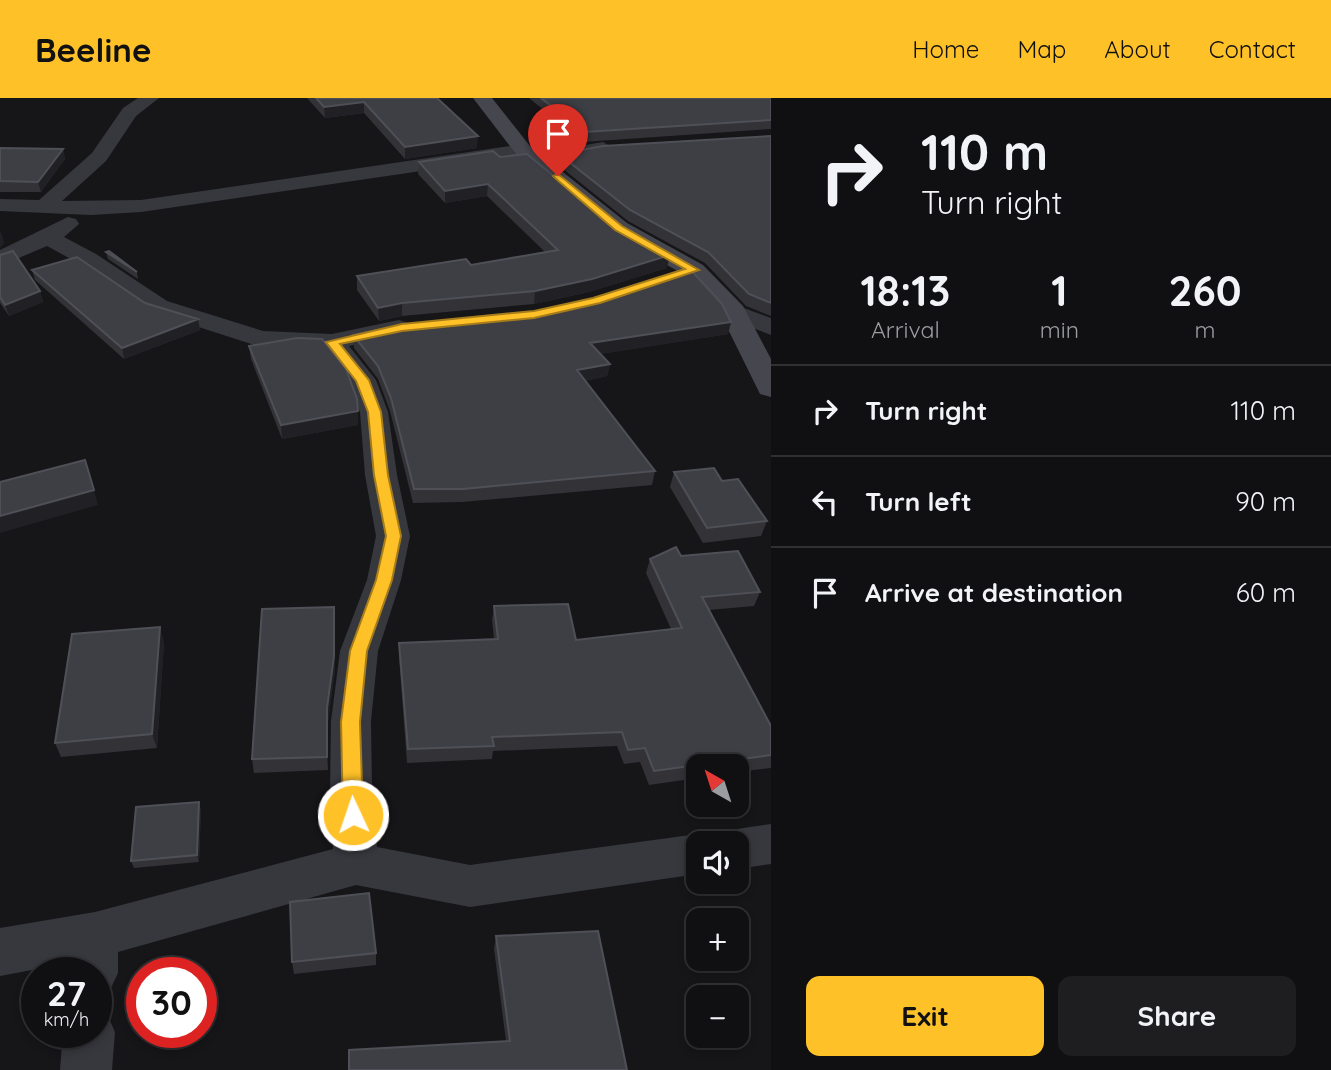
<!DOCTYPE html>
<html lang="en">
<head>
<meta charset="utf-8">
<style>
  :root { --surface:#101013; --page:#1e1e21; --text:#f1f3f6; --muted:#9c9da0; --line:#303033; --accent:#ffc128 }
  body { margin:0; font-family:Quicksand,sans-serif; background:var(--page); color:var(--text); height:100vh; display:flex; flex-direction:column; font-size:26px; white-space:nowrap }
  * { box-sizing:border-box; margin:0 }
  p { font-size:23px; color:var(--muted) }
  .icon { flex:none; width:38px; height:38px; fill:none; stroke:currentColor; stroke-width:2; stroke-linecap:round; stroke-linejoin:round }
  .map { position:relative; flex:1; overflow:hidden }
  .sheet { display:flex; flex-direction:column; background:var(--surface); width:560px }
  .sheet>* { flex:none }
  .banner { background:#101013; color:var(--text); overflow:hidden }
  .needle { width:46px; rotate:321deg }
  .fabs { position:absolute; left:686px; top:656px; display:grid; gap:14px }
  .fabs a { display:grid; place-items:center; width:63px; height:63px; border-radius:14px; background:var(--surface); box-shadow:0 4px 10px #0003,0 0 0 2px var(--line); font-size:35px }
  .speed { position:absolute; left:21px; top:859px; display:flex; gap:14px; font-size:35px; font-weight:700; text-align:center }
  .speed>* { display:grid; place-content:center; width:91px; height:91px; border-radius:50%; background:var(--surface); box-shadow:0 4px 10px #0003,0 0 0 2px var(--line); line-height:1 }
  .speed small { font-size:18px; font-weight:400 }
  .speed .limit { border:10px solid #d22; background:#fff; color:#111 }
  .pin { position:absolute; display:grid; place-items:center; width:60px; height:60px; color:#fff; margin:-72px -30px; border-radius:50% 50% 50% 0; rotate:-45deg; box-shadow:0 0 7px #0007 }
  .pin .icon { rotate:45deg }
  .me { position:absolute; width:77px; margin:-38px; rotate:357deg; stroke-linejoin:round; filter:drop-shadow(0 0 5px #0008) }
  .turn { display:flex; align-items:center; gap:24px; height:147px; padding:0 35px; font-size:32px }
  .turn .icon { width:91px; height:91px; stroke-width:2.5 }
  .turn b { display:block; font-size:49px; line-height:60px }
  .eta { display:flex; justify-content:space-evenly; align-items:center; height:119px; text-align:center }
  .eta b { font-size:42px; font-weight:700; line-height:49px }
  .action { display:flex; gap:14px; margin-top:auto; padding:14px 35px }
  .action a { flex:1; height:80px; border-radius:14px; background:var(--accent); color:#111; font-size:28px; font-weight:700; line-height:80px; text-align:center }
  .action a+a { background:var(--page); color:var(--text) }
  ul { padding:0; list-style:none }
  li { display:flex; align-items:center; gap:21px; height:91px; padding:0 35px; border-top:2px solid var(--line) }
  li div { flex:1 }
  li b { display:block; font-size:26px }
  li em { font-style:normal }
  header { display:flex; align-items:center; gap:42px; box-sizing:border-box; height:98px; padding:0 35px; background:var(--accent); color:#111 }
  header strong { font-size:33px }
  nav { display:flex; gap:38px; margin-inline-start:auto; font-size:24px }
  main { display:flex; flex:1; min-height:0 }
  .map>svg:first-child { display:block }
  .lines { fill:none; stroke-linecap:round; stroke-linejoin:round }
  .street { fill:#37383e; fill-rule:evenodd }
  .secondary { fill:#45464e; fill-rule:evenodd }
  .wall { fill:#323237 }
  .shaded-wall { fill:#212125 }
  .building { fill:#3e3f45; stroke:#4f5057; stroke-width:2 }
  .route { fill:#ffc128; stroke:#a67d1a; stroke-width:2 }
</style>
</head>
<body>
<header>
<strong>Beeline</strong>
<nav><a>Home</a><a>Map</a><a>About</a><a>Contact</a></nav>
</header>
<main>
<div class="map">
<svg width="771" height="972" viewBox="0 0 771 972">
  <rect width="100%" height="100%" fill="#161619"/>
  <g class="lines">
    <!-- street -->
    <path class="street" d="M138 0H159L136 18 106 63 62 103 141 102 523 46 533 52 523 58 141 114 91 117 0 113V101L39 102 92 55 123 10Z
      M603 44 613 50 610 54 538 67 528 61 538 55Z
      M68 119 76 121 79 126 64 139 96 156 167 203 263 233 332 236 399 222 408 225 412 230 408 235 349 248 376 282 388 314 397 377 410 438 401 482 378 553 371 623 372 692 377 749 470 767 698 736 714 742 716 746H698V776L470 809 356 787 118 854V875L110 892 96 898V875H68L69 865 0 878V830L95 814 333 751 330 692 331 623 340 553 367 482 376 438 365 377 360 314 349 283 324 252 261 249 149 213 80 166 47 148 0 168V152Z
      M733 206 771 220V237L724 219 720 214 724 209Z
      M771 726V766L737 771V746H717L721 737 737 731Z
      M96 911 107 916 115 934 112 972H60L63 934H96Z"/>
    <!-- secondary -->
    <path class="secondary" d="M473 0H492L530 48 627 125 703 167 743 208 771 261V299L760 296 721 217 685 177 609 135 516 56Z"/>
  </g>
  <!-- wall -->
  <path class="wall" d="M307 0H437L477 50 405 61 364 15 325 20Z
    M529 0H771V31L583 44Z
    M771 38V218L746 208 705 165 628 123 557 66 559 56Z
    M0 50 63 51 65 61 41 94H0Z
    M500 59 609 124 667 170 589 194 534 206 402 218 379 223 357 192V178L471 167 545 154 487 98 445 105 418 76 419 64Z
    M106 154 137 174 138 181 108 161Z
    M0 157 40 193 43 204 9 218 0 205Z
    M32 172 145 205 198 221 200 232 124 261 35 182Z
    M731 224 728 236 600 256 610 266 607 278 585 283 655 373 652 387 462 404 413 405 390 313 378 281 354 250 353 237Z
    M249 248 358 327 282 341 251 261Z
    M674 374 722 383 767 423 761 438 703 445 670 389Z
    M681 458 760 494 754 508 709 512 771 628V670L737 674V668H698V680L649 687 640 664 624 666 617 648 493 653 492 661 407 665 399 559V545L494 541 492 522 494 508 576 542 671 531 646 475 650 461Z
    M334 523 335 572 328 623V672L254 675 252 661Z
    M164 544 157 650 61 659 55 645Z
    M201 711 199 764 134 770 131 763Z
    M496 838 627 972 506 943 494 851Z
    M376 855V867L294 876 292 864Z"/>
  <!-- shaded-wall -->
  <path class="shaded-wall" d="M364 4V15L325 20 324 9Z
    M478 38 477 50 405 61V49Z
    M63 51 65 61 41 94 38 84Z
    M488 86 487 98 445 105V93Z
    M1 134 4 145 0 150V135Z
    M670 157 667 170 589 194 534 206 535 193Z
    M40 193 43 204 9 218 5 207Z
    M402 205V218L379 223 378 210Z
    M198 221 200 232 124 261 122 250Z
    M731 224 728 236 588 258 590 245Z
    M610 266 607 278 575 285 577 272Z
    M358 313V327L282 341 281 327Z
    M94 392 98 407 0 435V418Z
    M334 509 335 572 328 623V672L327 659V610Z
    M160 529 164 544 157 650 152 636Z
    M199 704 201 711 199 764 197 757Z"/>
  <!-- building -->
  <path class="building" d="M316 0H437L478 38 405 49 364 4 324 9Z
    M541 0H771V22L584 34Z
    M771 38V205L749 196 708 154 630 112 559 56 603 48Z
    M0 50 63 51 38 84 0 83Z
    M493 53 500 59 527 56 609 124 670 157 592 181 535 193 402 205 378 210 357 178 466 161 471 167 558 152 488 86 445 93 419 64Z
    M13 153 40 193 5 207 0 199V157Z
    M109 153 137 174 106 154Z
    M77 159 145 205 198 221 122 250 32 172Z
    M691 172 722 206 731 224 590 245 610 266 577 272 655 373 463 391H414L391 300 378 268 353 237 403 227 536 215 608 198Z
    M297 240 322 241 346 271 357 301 358 313 281 327 249 248Z
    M85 362 94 392 0 418V384Z
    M714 370 722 383 738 381 767 423 707 430 674 374Z
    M676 449 681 458 738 453 760 494 702 499 771 628V657L654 673 645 650 628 652 622 634 492 639 494 648 408 651 399 545 498 541 494 508 568 506 576 542 682 530 650 461Z
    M334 509V558L327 610V659L252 661 262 511Z
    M160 529 152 636 55 645 72 536Z
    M199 704 197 757 131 763 136 709Z
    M369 795 376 855 292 864 290 804Z
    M598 833 627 972H349V952L510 943 496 838Z"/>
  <!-- route -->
  <path class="route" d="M558 76 622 128 699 172 600 205 534 220 402 233 340 246 369 282 381 314 388 377 401 438 392 482 367 553 360 624 363 717 360 723 353 726 346 723 343 717 341 624 350 553 376 482 386 438 374 377 368 314 356 283 326 244 402 226 534 213 593 200 685 171 615 132 555 80 553 78Z"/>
</svg>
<div class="fabs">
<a><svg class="needle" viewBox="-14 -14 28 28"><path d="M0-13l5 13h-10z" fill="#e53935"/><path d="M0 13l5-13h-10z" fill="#9c9da0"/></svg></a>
<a><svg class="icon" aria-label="sound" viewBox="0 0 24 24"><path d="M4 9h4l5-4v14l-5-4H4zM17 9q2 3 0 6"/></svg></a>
<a>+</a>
<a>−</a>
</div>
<div class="speed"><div>27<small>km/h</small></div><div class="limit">30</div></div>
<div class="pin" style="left:558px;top:78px;background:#d93025"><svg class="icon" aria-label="arrive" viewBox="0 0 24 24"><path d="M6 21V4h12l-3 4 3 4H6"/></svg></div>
<svg class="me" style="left:353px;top:717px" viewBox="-20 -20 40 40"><circle r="17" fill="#ffc128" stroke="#fff" stroke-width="3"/><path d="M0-11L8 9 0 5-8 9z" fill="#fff"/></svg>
</div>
<section class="sheet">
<div class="banner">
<div class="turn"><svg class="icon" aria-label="right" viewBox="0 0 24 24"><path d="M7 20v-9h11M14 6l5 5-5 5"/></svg><div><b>110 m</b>Turn right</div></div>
</div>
<div class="eta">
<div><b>18:13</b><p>Arrival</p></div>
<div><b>1</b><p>min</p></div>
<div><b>260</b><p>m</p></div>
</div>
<ul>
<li><svg class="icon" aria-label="right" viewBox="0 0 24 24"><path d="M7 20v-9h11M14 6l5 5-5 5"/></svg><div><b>Turn right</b></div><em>110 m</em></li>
<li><svg class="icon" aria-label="left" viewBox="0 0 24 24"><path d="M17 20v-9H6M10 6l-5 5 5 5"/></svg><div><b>Turn left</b></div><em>90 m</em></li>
<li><svg class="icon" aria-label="arrive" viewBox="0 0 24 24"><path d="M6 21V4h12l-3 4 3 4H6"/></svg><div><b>Arrive at destination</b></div><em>60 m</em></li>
</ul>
<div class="action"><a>Exit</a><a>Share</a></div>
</section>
</main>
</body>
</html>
